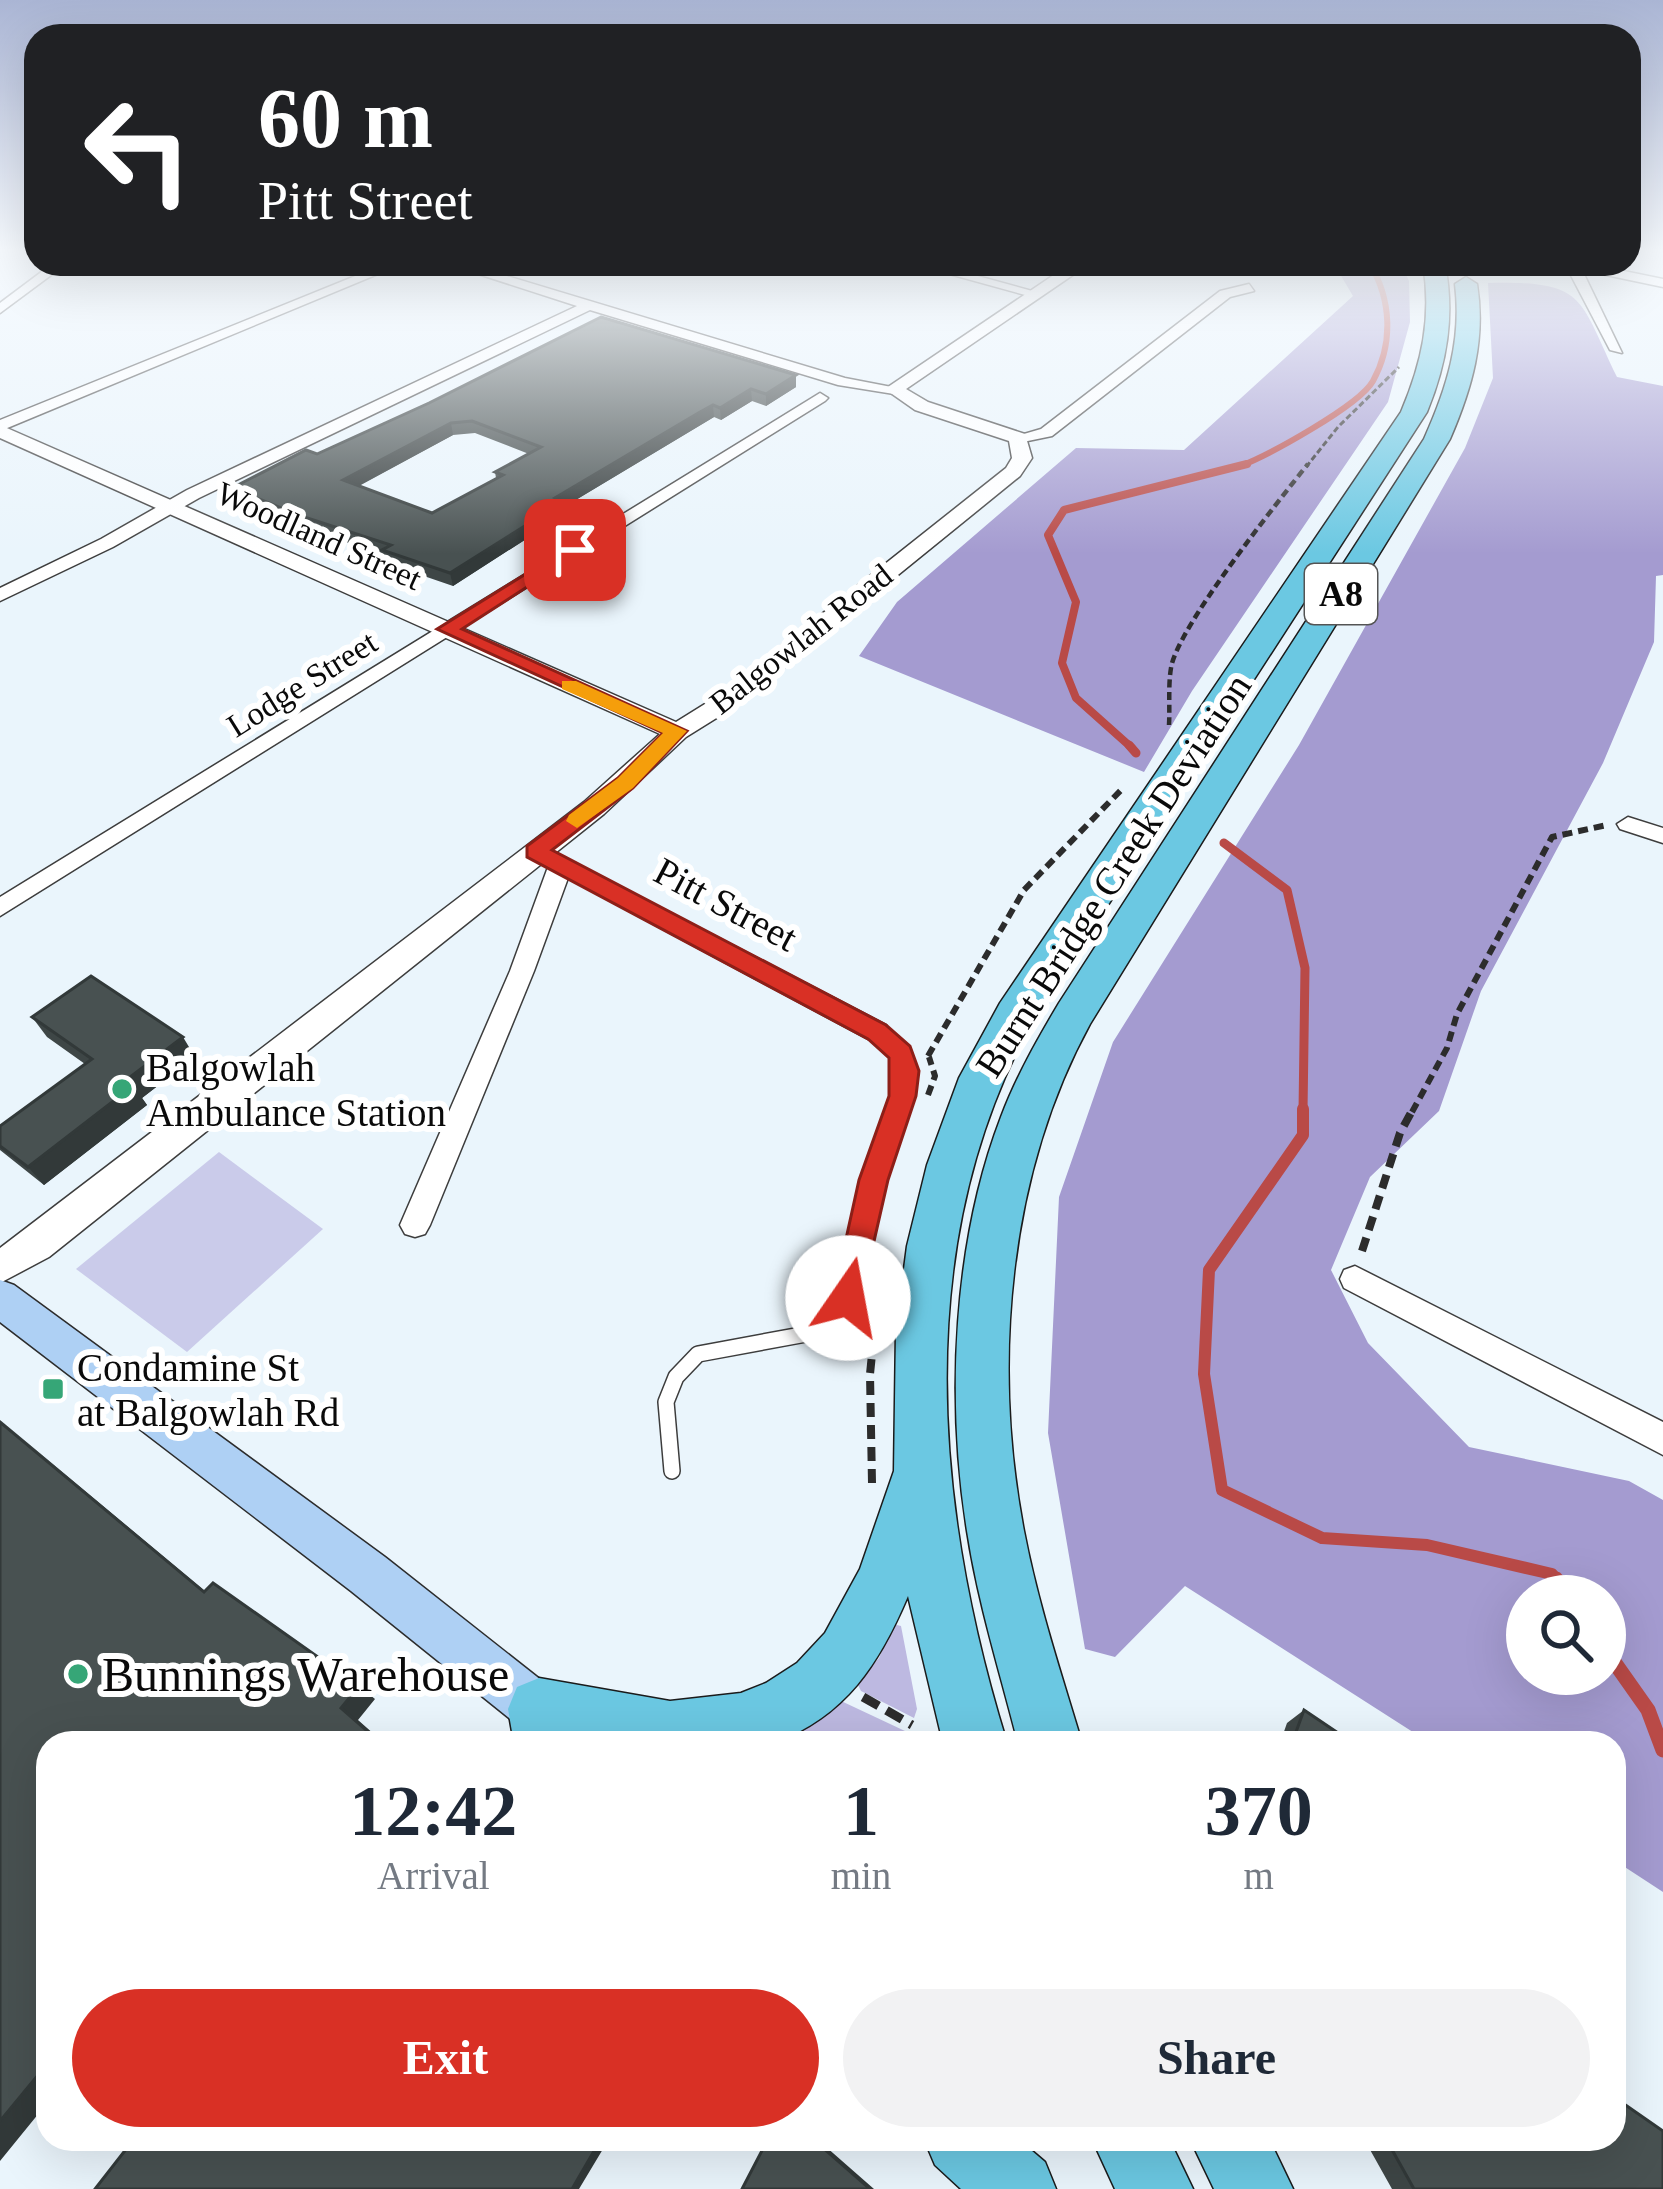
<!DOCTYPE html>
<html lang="en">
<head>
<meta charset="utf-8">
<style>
  :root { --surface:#fff; --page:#f2f2f3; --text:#1f2937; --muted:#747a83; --accent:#d93025 }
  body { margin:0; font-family:"Times New Roman",serif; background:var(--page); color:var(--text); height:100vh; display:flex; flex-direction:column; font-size:45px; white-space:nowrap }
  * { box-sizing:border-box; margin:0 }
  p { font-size:39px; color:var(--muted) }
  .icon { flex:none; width:66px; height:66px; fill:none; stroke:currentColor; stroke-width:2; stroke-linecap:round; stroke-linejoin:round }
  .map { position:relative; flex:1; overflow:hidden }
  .drawer { position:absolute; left:36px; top:1731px; width:1590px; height:420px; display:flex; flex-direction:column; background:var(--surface); border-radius:36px; box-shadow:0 12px 48px #0002 }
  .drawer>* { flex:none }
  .top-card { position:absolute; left:24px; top:24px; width:1617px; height:252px; border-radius:36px; box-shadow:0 12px 48px #0002; background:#202124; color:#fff; overflow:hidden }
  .controls { position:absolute; left:1506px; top:1575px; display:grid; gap:24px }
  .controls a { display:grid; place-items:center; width:120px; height:120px; border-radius:50%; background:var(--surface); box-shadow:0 12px 48px #0002; font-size:60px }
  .pin { position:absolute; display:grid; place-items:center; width:102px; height:102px; color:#fff; margin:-51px; border-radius:24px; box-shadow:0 6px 18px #0006 }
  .me { position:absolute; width:132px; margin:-66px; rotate:12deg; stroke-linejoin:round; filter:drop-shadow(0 0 9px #0008) }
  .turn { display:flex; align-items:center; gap:42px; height:252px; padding:0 36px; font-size:54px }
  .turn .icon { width:156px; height:156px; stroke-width:2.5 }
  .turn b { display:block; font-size:84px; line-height:102px }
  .eta { display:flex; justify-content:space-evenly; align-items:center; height:204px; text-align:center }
  .eta b { font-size:72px; font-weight:800; line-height:84px }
  .action { display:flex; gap:24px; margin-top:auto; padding:24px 36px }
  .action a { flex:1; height:138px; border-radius:72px; background:var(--accent); color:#fff; font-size:48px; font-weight:800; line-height:138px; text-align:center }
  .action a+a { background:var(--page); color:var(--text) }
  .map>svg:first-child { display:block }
  .green { fill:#bdb9e1 }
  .forest { fill:#a49bd0; fill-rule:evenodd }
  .pitch { fill:#cacbea }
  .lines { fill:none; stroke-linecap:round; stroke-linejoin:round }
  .stream-far4 { stroke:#b94a47; stroke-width:6 }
  .stream-far3 { stroke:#b94a47; stroke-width:8 }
  .stream-far2 { stroke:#b94a47; stroke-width:9 }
  .stream-far1 { stroke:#b94a47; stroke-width:12 }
  .stream { stroke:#b94a47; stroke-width:15 }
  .service-far1-casing { stroke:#3d3d3d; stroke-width:15 }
  .service-casing { stroke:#3d3d3d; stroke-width:18 }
  .minor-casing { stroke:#3d3d3d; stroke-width:3 }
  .tertiary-casing { stroke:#3d3d3d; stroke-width:3 }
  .secondary-casing { stroke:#2c2c2c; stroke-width:3 }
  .trunk-casing { stroke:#1b1b1b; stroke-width:3 }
  .path-far4 { stroke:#2c2c2c; stroke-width:3; stroke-dasharray:6 3; stroke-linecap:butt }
  .path-far3 { stroke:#2c2c2c; stroke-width:4.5; stroke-dasharray:8 4.5; stroke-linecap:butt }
  .path-far2 { stroke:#2c2c2c; stroke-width:6; stroke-dasharray:10 6; stroke-linecap:butt }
  .path-far1 { stroke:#2c2c2c; stroke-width:8; stroke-dasharray:14 8; stroke-linecap:butt }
  .path { stroke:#2c2c2c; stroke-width:9; stroke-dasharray:18 9; stroke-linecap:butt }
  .service-far1 { stroke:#fff; stroke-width:12 }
  .service { stroke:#fff; stroke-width:15 }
  .minor { fill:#fff; fill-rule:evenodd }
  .tertiary { fill:#fff; fill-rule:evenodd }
  .secondary { fill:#aed0f4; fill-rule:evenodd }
  .trunk { fill:#6bc8e2; fill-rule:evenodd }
  .wall { fill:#3e4646; fill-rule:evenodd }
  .shaded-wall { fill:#323939 }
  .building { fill:#485151; stroke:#323939; stroke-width:3; fill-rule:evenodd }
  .route { fill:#d93025; stroke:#8d1f18; stroke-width:3 }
  .slow { fill:#f59e0b }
  .poi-dot { fill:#36a677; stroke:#fff; stroke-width:4.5 }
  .labels { text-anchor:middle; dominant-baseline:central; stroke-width:12; stroke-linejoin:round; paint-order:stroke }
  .far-street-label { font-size:33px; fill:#0a0a0a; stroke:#fff }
  .shield { fill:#fff; stroke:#545454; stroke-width:3 }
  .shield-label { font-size:36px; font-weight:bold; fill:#0a0a0a }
  .street-label { font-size:39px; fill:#0a0a0a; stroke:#fff }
  .poi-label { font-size:39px; fill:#0a0a0a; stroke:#fff; text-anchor:start }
  .near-poi-label { font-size:48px; fill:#0a0a0a; stroke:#fff; text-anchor:start }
</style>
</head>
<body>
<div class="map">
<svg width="1663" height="2189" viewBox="0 0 1663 2189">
  <rect width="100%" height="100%" fill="#eaf5fc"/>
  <!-- green -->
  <path class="green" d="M893 1624 901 1626 917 1709 914 1718 861 1691 857 1683 879 1658Z
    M839 1700 922 1739V1743H784Z"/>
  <!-- forest -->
  <path class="forest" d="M1286 264H1401L1409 281 1410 322 1388 402 1192 691 1144 772 859 656 897 602 1076 448 1184 450 1353 296 1337 269Z
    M1488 283C1586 281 1578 296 1617 377L1663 386V575L1656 576 1654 642 1603 763 1481 991 1439 1111 1370 1177 1331 1270 1368 1343 1469 1447 1629 1481 1663 1500V1892L1614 1860V1743H1430L1185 1586 1115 1657 1085 1649 1048 1433 1059 1197 1113 1042 1299 745 1465 448 1493 378ZM1527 1596H1605V1674H1527Z"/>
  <!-- pitch -->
  <path class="pitch" d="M219 1152 323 1229 187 1352 76 1269Z"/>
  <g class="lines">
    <!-- stream-far4 -->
    <path class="stream-far4" d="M1238 467C1267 456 1359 406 1373 381 1394 343 1391 299 1370 264"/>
    <!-- stream-far3 -->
    <path class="stream-far3" d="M1132 748 1076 698 1062 663 1076 602 1048 535 1064 510 1247 464"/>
    <!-- stream-far2 -->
    <path class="stream-far2" d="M1129 745 1136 753
      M1224 843 1287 890 1305 968 1303 1112"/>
    <!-- stream-far1 -->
    <path class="stream-far1" d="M1303 1109V1135L1209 1270 1204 1374 1222 1490 1322 1538 1427 1545 1552 1574 1558 1582"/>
    <!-- stream -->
    <path class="stream" d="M1556 1579 1568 1596
      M1605 1649 1648 1710 1663 1750"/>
    <defs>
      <path id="service-far1" d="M877 1032C908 1059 912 1072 897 1112"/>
      <path id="service" d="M672 1471 666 1402 676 1377 698 1354 817 1332 848 1298 873 1180 898 1109"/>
      <path id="minor" d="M52 264H66L0 313V303Z
        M385 264H402L0 431V420Z
        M447 264H467L845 378 902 389 894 394 838 385 590 310 199 498 113 547 0 601V588L101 539 187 490 577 306Z
        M913 264H934L1043 294 1036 298Z
        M1565 264H1590L1663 279V287L1582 270 1622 353 1610 350Z
        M1249 284 1254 291 1230 297 1052 436 1018 443 1010 438 1041 429 1220 291Z
        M820 393 828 398 825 401 0 916V897Z
        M1628 817 1663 828V843L1620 829 1617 824Z
        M547 849 886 1025 890 1032 886 1039H868L568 878 534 971 430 1225 425 1234 415 1237 405 1234 400 1225 510 971 548 867 536 857Z
        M1355 1266 1663 1422V1455L1344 1288 1340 1279 1344 1270Z"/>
      <path id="tertiary" d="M1070 264H1089L906 389 928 402 1025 434 1032 458 1020 476 739 704 686 737 604 814 49 1257 0 1283V1248L584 802 660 734 0 438V425L676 722 721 694 1006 468 1012 458 1009 441 915 410 885 389Z"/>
      <path id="secondary" d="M0 1280 14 1285 385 1557 598 1725 605 1743H540L351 1591 0 1322Z"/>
      <path id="trunk" d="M1423 264H1445C1455 316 1447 363 1427 412L1031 1024C910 1246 935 1510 1007 1743H943L908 1596C879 1664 846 1716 774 1743H514L508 1709 517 1687 539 1678 670 1701 741 1693 766 1683 797 1663 825 1633 860 1569 894 1471 896 1330 907 1246 927 1165 959 1078 1000 1003 1401 412C1422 363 1432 317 1423 264Z
        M1466 277 1477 284C1486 340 1472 388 1450 439L1090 1024C1008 1174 992 1364 1024 1531 1038 1604 1061 1673 1082 1743H1018C1000 1672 978 1603 967 1531 946 1399 953 1242 1001 1117 1016 1077 1037 1040 1059 1003L1424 439C1447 388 1462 340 1455 284Z
        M924 2139H1018L1045 2162 1056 2189H961L935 2165Z
        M1092 2139H1169L1193 2189H1115Z
        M1190 2139H1269L1293 2189H1214Z"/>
    </defs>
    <!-- service-far1 casing -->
    <use href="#service-far1" class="service-far1-casing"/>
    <!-- service casing -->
    <use href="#service" class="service-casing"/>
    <!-- minor casing -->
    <use href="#minor" class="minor-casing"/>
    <!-- tertiary casing -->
    <use href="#tertiary" class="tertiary-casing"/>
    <!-- secondary casing -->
    <use href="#secondary" class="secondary-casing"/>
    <!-- trunk casing -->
    <use href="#trunk" class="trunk-casing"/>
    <!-- path-far4 -->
    <path class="path-far4" d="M1306 467 1338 427 1399 367"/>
    <!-- path-far3 -->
    <path class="path-far3" d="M1169 725C1170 707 1168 686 1171 668 1177 628 1279 500 1308 464"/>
    <!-- path-far2 -->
    <path class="path-far2" d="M928 1056 1024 890 1122 789
      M928 1095 935 1076 929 1057
      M1412 1112 1447 1048 1457 1014 1552 837 1607 825"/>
    <!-- path-far1 -->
    <path class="path-far1" d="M1362 1251 1400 1133 1413 1109
      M872 1483 870 1374 880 1275"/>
    <!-- path -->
    <path class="path" d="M863 1697 912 1725"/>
    <!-- service-far1 -->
    <use href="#service-far1" class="service-far1"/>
    <!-- service -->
    <use href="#service" class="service"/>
    <!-- minor -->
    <use href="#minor" class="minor"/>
    <!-- tertiary -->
    <use href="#tertiary" class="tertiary"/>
    <!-- secondary -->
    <use href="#secondary" class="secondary"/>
    <!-- trunk -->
    <use href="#trunk" class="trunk"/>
  </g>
  <!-- wall -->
  <path class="wall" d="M796 375V387L766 406 752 401 721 420 714 417 564 507 565 514 453 586 386 563 383 554 305 529 236 500 232 488 317 454 429 403ZM475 433 529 454 495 472 496 478 432 513 359 486 453 435Z
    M32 1017 195 1057 142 1098 147 1105 44 1185 0 1150V1126L85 1064 47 1037Z
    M1304 1710 1353 1743H1280L1287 1723Z
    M1364 2139H1614L1663 2189H1392Z"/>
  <!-- shaded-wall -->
  <path class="shaded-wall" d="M796 375V387L766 406V394Z
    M751 389 752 401 721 420 720 408Z
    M713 405 714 417 564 507 565 514 453 586 450 573 555 498Z
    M451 423 453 435 347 492 343 480Z
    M183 1037 195 1057 142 1098 147 1105 44 1185 28 1167 125 1081Z
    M0 1420 225 1608 204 1592Z
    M359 1686 375 1699 358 1720 384 1743H381L341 1708Z
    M48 2063V2102L0 2161V2121Z
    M601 2139H609L579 2189H572Z
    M813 2139H817L874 2189H870Z"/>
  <!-- building -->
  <path class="building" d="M601 317 796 375 766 394 751 389 720 408 713 405 700 412 555 498 563 502 450 573 382 550 391 545 301 516 232 488 306 450 317 454 429 403ZM472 421 541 447 495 472 503 475 432 513 343 480 451 423Z
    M91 976 183 1037 125 1081 133 1086 28 1167 0 1146V1126L92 1059 32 1017Z
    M0 1422 204 1592 213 1583 359 1686 341 1708 381 1743H48V2063L0 2121Z
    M1304 1710 1353 1743H1292Z
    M1614 1916 1619 1919 1614 1940Z
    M1614 2097 1663 2131V2189H1414L1386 2139H1614Z
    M134 2139H601L572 2189H95Z
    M768 2139H813L870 2189H742Z"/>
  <!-- sky -->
  <linearGradient id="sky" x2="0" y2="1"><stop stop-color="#aab5d4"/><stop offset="0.45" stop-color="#f6fafe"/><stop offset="1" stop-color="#f6fafe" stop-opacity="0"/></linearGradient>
  <rect width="1663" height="554" fill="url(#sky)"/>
  <!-- route -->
  <path class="route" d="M569 547 584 550 462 629 687 731 633 788 552 850 886 1025 910 1046 919 1071 916 1096 888 1180 859 1307 848 1311 838 1307 833 1298 859 1180 889 1096V1058L868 1039 527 857V846L618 778 663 733 437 629Z"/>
  <!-- slow -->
  <path class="slow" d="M562 681H576L687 731 633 788 577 828 566 821 569 815 618 778 663 733 562 689Z"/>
  <!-- markers -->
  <g class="poi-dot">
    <circle cx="122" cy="1089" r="12"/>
    <rect x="41" y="1377" width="24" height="24" rx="6"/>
    <circle cx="78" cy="1674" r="12"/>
  </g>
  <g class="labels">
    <!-- far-street labels -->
    <g class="far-street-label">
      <text transform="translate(319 536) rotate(24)">Woodland Street</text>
      <text transform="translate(801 639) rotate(-38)">Balgowlah Road</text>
      <text transform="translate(302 684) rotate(-32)">Lodge Street</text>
    </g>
    <!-- shield labels -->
    <rect class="shield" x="1305" y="564" width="72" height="60" rx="9"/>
    <g class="shield-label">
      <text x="1341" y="594">A8</text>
    </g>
    <!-- street labels -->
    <g class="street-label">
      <text transform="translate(1113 875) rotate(-57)">Burnt Bridge Creek Deviation</text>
      <text transform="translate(726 904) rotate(28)">Pitt Street</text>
    </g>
    <!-- poi labels -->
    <g class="poi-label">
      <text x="146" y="1067">Balgowlah<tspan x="146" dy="45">Ambulance Station</tspan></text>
      <text x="77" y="1367">Condamine St<tspan x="77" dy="45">at Balgowlah Rd</tspan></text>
    </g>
    <!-- near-poi labels -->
    <g class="near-poi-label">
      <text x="102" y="1674">Bunnings Warehouse</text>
    </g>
  </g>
</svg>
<div class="controls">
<a><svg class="icon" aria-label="search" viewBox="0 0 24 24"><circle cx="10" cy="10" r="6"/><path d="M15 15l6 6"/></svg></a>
</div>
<div class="pin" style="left:575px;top:550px;background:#d93025"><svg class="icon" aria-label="arrive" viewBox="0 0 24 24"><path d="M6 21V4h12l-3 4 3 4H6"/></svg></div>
<svg class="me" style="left:848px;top:1298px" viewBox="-20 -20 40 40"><circle r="19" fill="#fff"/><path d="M0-13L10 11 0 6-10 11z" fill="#d93025"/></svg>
<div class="top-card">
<div class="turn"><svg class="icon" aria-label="left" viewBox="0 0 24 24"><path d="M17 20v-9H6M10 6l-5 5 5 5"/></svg><div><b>60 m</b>Pitt Street</div></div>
</div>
<section class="drawer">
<div class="eta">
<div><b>12:42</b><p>Arrival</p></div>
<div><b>1</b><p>min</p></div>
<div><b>370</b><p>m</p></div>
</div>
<div class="action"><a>Exit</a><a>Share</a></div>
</section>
</div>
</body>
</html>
